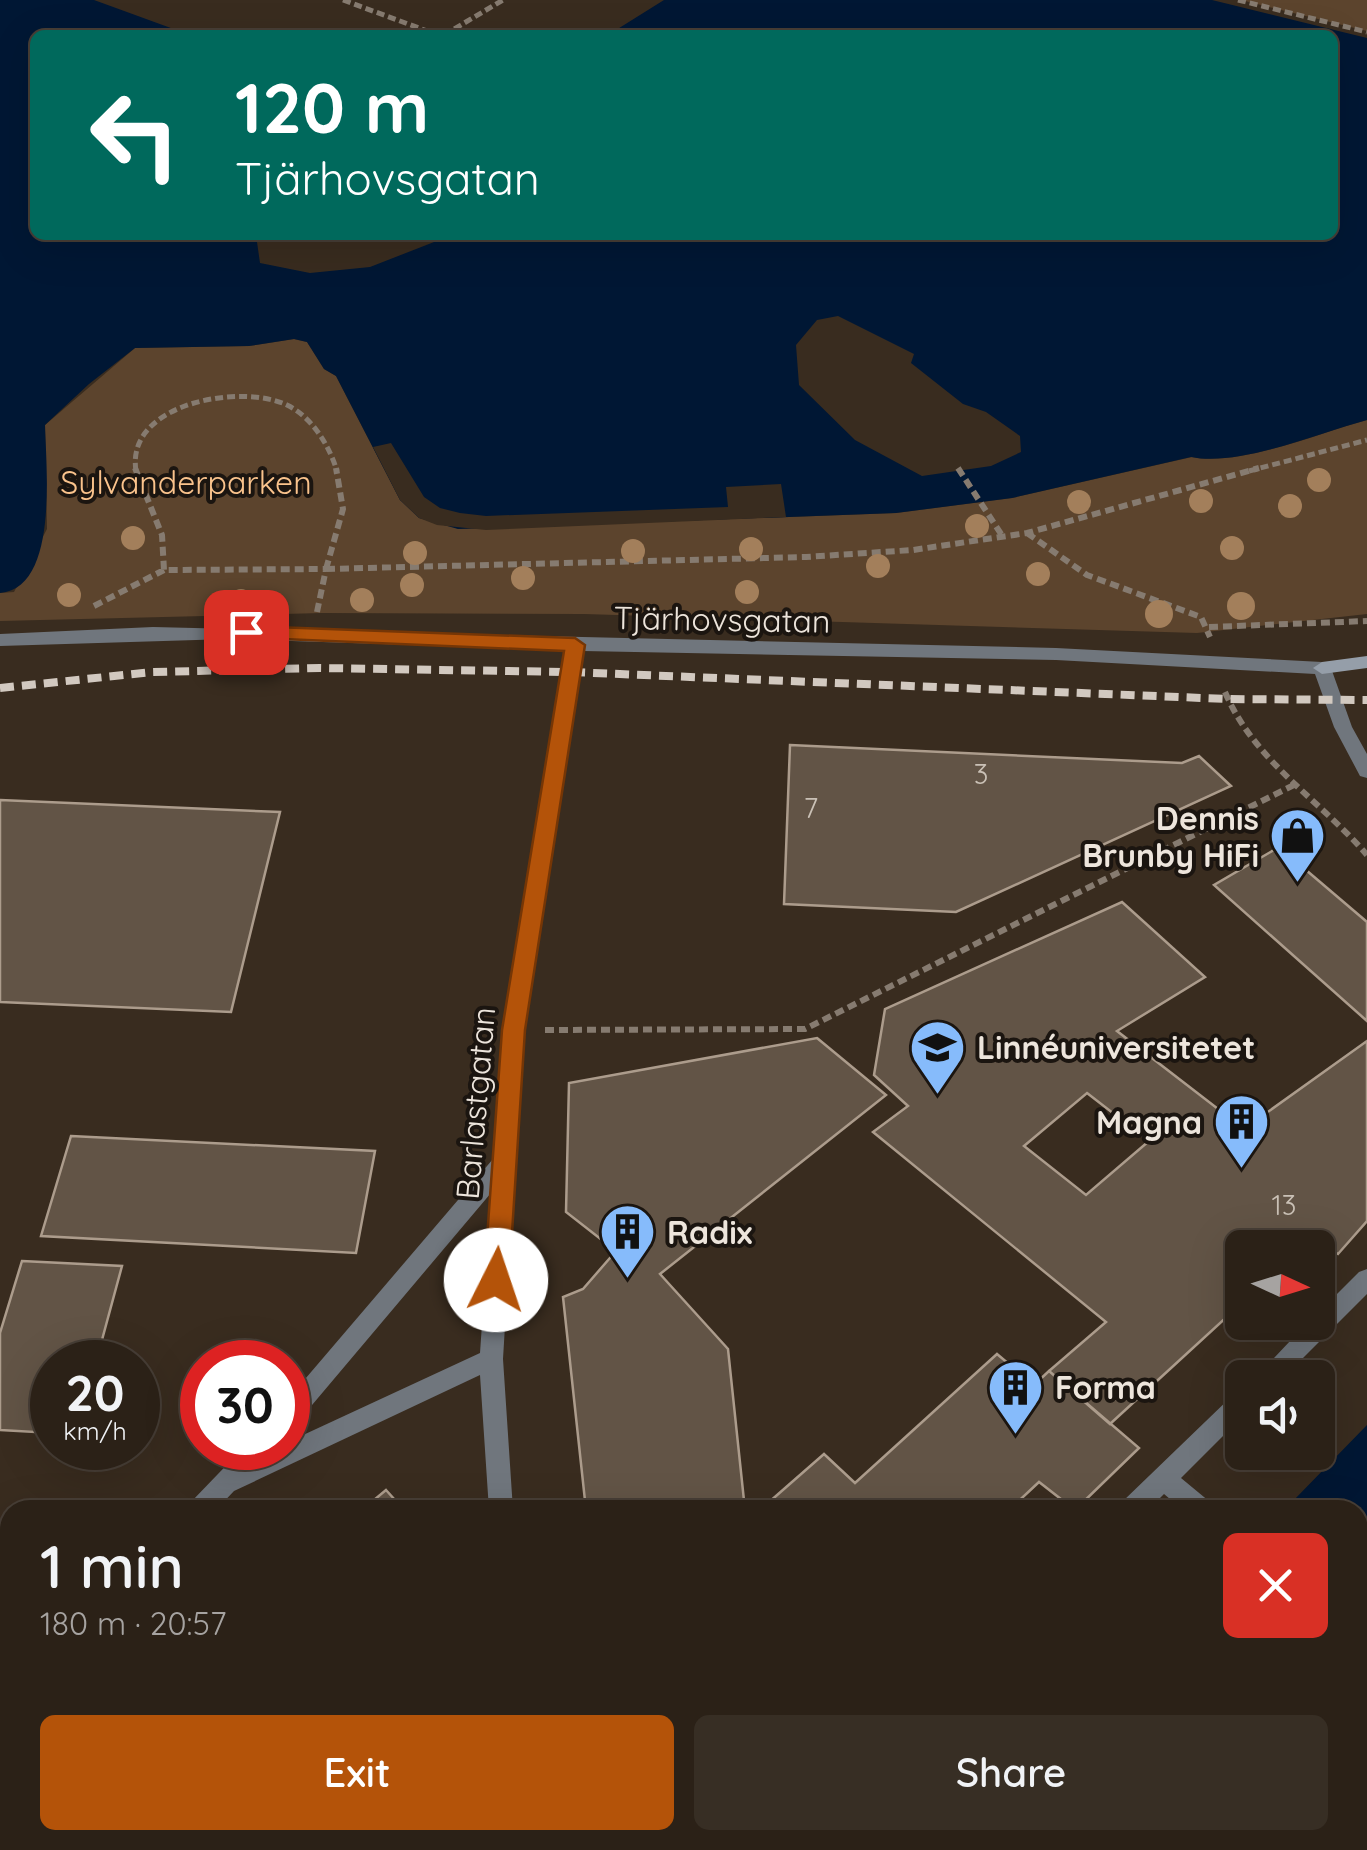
<!DOCTYPE html>
<html lang="en">
<head>
<meta charset="utf-8">
<style>
  :root { --surface:#2b2117; --page:#372e24; --text:#f1f3f6; --muted:#a6a3a1; --line:#473e36; --accent:#b45309 }
  body { margin:0; font-family:Quicksand,sans-serif; background:var(--page); color:var(--text); height:100vh; display:flex; flex-direction:column; font-size:38px; white-space:nowrap }
  * { box-sizing:border-box; margin:0 }
  p { font-size:32px; color:var(--muted) }
  .icon { flex:none; width:55px; height:55px; fill:none; stroke:currentColor; stroke-width:2; stroke-linecap:round; stroke-linejoin:round }
  .map { position:relative; flex:1; overflow:hidden }
  .side { position:absolute; left:0px; top:1500px; width:1368px; height:350px; display:flex; flex-direction:column; background:var(--surface); border-radius:30px 30px 0 0; box-shadow:0 10px 40px #0002,0 0 0 2px var(--line) }
  .side>* { flex:none }
  .guide { position:absolute; left:30px; top:30px; width:1308px; height:210px; border-radius:15px; box-shadow:0 10px 40px #0002,0 0 0 2px var(--line); background:#00695c; color:#fff; overflow:hidden }
  .needle { width:65px; rotate:94deg }
  .controls { position:absolute; left:1225px; top:1230px; display:grid; gap:20px }
  .controls a { display:grid; place-items:center; width:110px; height:110px; border-radius:15px; background:var(--surface); box-shadow:0 10px 40px #0002,0 0 0 2px var(--line); font-size:50px }
  .speed { position:absolute; left:30px; top:1340px; display:flex; gap:20px; font-size:50px; font-weight:700; text-align:center }
  .speed>* { display:grid; place-content:center; width:130px; height:130px; border-radius:50%; background:var(--surface); box-shadow:0 10px 40px #0002,0 0 0 2px var(--line); line-height:1 }
  .speed small { font-size:25px; font-weight:400 }
  .speed .limit { border:15px solid #d22; background:#fff; color:#111 }
  .pin { position:absolute; display:grid; place-items:center; width:85px; height:85px; color:#fff; margin:-42px; border-radius:20px; box-shadow:0 5px 15px #0006 }
  .me { position:absolute; width:110px; margin:-55px; rotate:4deg; stroke-linejoin:round; filter:drop-shadow(0 0 8px #0008) }
  .turn { display:flex; align-items:center; gap:35px; height:210px; padding:0 40px; font-size:45px }
  .turn .icon { width:130px; height:130px; stroke-width:2.5 }
  .turn b { display:block; font-size:70px; line-height:85px }
  .round { display:grid; place-items:center; flex:none; width:105px; height:105px; border-radius:15px; background:var(--page) }
  .summary { display:flex; align-items:center; justify-content:space-between; height:170px; padding:0 40px }
  h1 { font-size:60px; font-weight:600; line-height:75px }
  .cta { display:flex; gap:20px; margin-top:auto; padding:20px 40px }
  .cta a { flex:1; height:115px; border-radius:15px; background:var(--accent); color:#fff; font-size:40px; font-weight:600; line-height:115px; text-align:center }
  .cta a+a { background:var(--page); color:var(--text) }
  .map>svg:first-child { display:block }
  .green { fill:#5c442d }
  .water { fill:#001734; fill-rule:evenodd }
  .pier { fill:#392c1f }
  .building { fill:#625446; stroke:#ac9c8c; stroke-width:2.5; fill-rule:evenodd }
  .lines { fill:none; stroke-linecap:round; stroke-linejoin:round }
  .path-far2 { stroke:#867b70; stroke-width:5; stroke-dasharray:8 4; stroke-linecap:butt }
  .path-far1 { stroke:#867b70; stroke-width:6; stroke-dasharray:9 5; stroke-linecap:butt }
  .path { stroke:#867b70; stroke-width:8; stroke-dasharray:12 6; stroke-linecap:butt }
  .pedestrian { fill:#70767d; fill-rule:evenodd }
  .minor { fill:#70767d; fill-rule:evenodd }
  .secondary { fill:#959ea9; fill-rule:evenodd }
  .rail { stroke:#d2c9c0; stroke-width:8; stroke-dasharray:14 8; stroke-linecap:butt }
  .tree { fill:#a37f5b }
  .route { fill:#b45309; stroke:#753606; stroke-width:2.5 }
  .labels { text-anchor:middle; dominant-baseline:central; stroke-width:8; stroke-linejoin:round; paint-order:stroke }
  .number-label { font-size:28px; fill:#cac1b6 }
  .park-label { font-size:32px; fill:#fac38c; stroke:#1b1510 }
  .street-label { font-size:32px; fill:#ede5dc; stroke:#1b1510 }
  .poi-label { font-size:32px; font-weight:bold; fill:#ede5dc; stroke:#1b1510; text-anchor:start }
</style>
</head>
<body>
<div class="map">
<svg width="1367" height="1850" viewBox="0 0 1367 1850">
  <rect width="100%" height="100%" fill="#392c1f"/>
  <!-- green -->
  <path class="green" d="M1241 0H1367V31Z
    M294 339 307 342 324 369 336 376 400 500 458 529 896 513 1012 498 1192 457C1239 467 1319 433 1367 420V614L1197 633 584 614 322 613 0 621V593L14 592 47 529 45 425 135 348 249 346Z"/>
  <!-- water -->
  <path class="water" d="M0 0H94L190 35H35V235H256L260 263 310 273 370 267 452 235H1332V35H608L664 0H1212L1367 38V420C1319 433 1239 467 1191 457L1012 498 896 513 458 529 419 518 400 500 336 376 324 369 307 342 294 339 249 346 135 348 89 384 45 425C46 467 59 588 0 593ZM838 316 914 354 911 363 963 404 986 412 1020 436 1021 452 991 466 922 476 855 440 799 385 796 345 817 320Z
    M1367 1425V1562L1358 1554V1510H1304L1293 1501Z"/>
  <!-- pier -->
  <path class="pier" d="M391 443 424 497 440 508 460 513 486 516 728 507 726 487 781 484 786 517 486 530 437 525 419 518 400 500 373 447Z"/>
  <!-- building -->
  <path class="building" d="M790 745 1182 763 1199 756 1231 786 956 912 784 904Z
    M0 800 280 812 231 1012 0 1002Z
    M1279 847 1367 922V1021L1214 885Z
    M1122 902 1205 977 1117 1031 1244 1129 1367 1041V1221L1338 1254 1312 1238 1302 1248H1242V1303L1110 1424 1049 1371 1106 1322 873 1132 908 1106 874 1075 885 1009ZM1087 1093 1149 1141 1086 1195 1024 1146Z
    M817 1038 886 1095 660 1274 728 1349 745 1510H586L563 1297 583 1289 616 1251 566 1212 569 1083Z
    M71 1136 375 1151 356 1253 41 1236Z
    M22 1261 122 1266 96 1362H52V1433L0 1430V1333Z
    M997 1354 1034 1385 1049 1371 1139 1448 1075 1510 1039 1482 1009 1510H760L824 1454 855 1483Z
    M386 1490 404 1510H362Z
    M1367 1793V1850H1203L1205 1840H1358V1795Z
    M70 1840H251L250 1850H69Z"/>
  <g class="lines">
    <!-- path-far2 -->
    <path class="path-far2" d="M343 0 438 35
      M1238 0 1367 32
      M444 35 503 0
      M136 471C125 403 241 383 287 405 312 417 329 445 337 471
      M1249 471 1367 440"/>
    <!-- path-far1 -->
    <path class="path-far1" d="M135 468 162 535 164 570 326 569
      M958 468 1003 537
      M1027 533 1087 575 1201 617 1210 637
      M326 569 343 509 336 468
      M326 569 806 557 913 550 1027 533 1259 468
      M94 606 164 570
      M317 612 326 569
      M1209 627 1367 621
      M1225 692C1255 762 1319 799 1367 855
      M545 1030 805 1029 1296 784"/>
    <!-- path -->
    <path class="path" d="M635 1840 636 1850"/>
    <!-- pedestrian -->
    <path class="pedestrian" d="M1367 1269V1294L1283 1378H1255L1308 1322H1318V1313L1359 1272Z
      M1242 1391V1417L1181 1478 1210 1502 1213 1510H1183L1164 1494 1148 1510H1119L1122 1502 1234 1394Z
      M1358 1637 1367 1640V1669L1358 1665Z"/>
    <!-- minor -->
    <path class="minor" d="M153 627 1056 648 1322 662 1331 668 1352 727 1367 754V778L1360 776 1334 727 1315 674 1056 660 583 651 523 1030 503 1359 513 1510H489L480 1375 234 1491 216 1510H188L191 1502 243 1448H270L269 1451 288 1448V1442L480 1353 491 1193 296 1424 288 1427V1399L493 1159 503 1030 565 650 229 639 0 646V634Z
      M10 1714V1747L0 1752V1719Z
      M509 1840H537V1850H509Z"/>
    <!-- secondary -->
    <path class="secondary" d="M1367 656V668L1322 674 1313 668 1322 662Z"/>
    <!-- rail -->
    <path class="rail" d="M0 688 153 672 320 668 570 672 1227 699 1367 700"/>
  </g>
  <!-- trees -->
  <g class="tree">
    <circle cx="1319" cy="480" r="12"/>
    <circle cx="1201" cy="501" r="12"/>
    <circle cx="1079" cy="502" r="12"/>
    <circle cx="1290" cy="506" r="12"/>
    <circle cx="977" cy="526" r="12"/>
    <circle cx="133" cy="538" r="12"/>
    <circle cx="1232" cy="548" r="12"/>
    <circle cx="751" cy="549" r="12"/>
    <circle cx="633" cy="551" r="12"/>
    <circle cx="415" cy="553" r="12"/>
    <circle cx="878" cy="566" r="12"/>
    <circle cx="1038" cy="574" r="12"/>
    <circle cx="523" cy="578" r="12"/>
    <circle cx="412" cy="585" r="12"/>
    <circle cx="747" cy="592" r="12"/>
    <circle cx="69" cy="595" r="12"/>
    <circle cx="362" cy="600" r="12"/>
    <circle cx="241" cy="601" r="12"/>
    <circle cx="1241" cy="606" r="14"/>
    <circle cx="1159" cy="614" r="14"/>
  </g>
  <!-- route -->
  <path class="route" d="M246 626 575 638 585 645 525 1030 509 1280 506 1288 496 1291 487 1288 484 1280 502 1030 564 651 239 637 236 632Z"/>
  <!-- icons -->
  <defs>
    <symbol id="shop-pin" viewBox="-11 -11 22 30"><path d="M0 17L-7.5 6A9.5 9.5 0 1 1 7.5 6Z" fill="#86bbfb" stroke="#1b1510"/><path d="M-5-2.5h2.3a2.7 3.5 0 0 1 5.4 0H5L5.5 6h-11ZM-1.5-2.5h3a1.5 2.3 0 0 0-3 0Z" fill="#111"/></symbol>
    <symbol id="university-pin" viewBox="-11 -11 22 30"><path d="M0 17L-7.5 6A9.5 9.5 0 1 1 7.5 6Z" fill="#86bbfb" stroke="#1b1510"/><path d="M0-5L7-2L0 1L-7-2ZM-4 1L0 2.5L4 1V4Q0 6-4 4Z" fill="#111"/></symbol>
    <symbol id="building-pin" viewBox="-11 -11 22 30"><path d="M0 17L-7.5 6A9.5 9.5 0 1 1 7.5 6Z" fill="#86bbfb" stroke="#1b1510"/><path d="M-4-6H4V6H1V3H-1V6H-4ZM-2.5-4.3h1.7v1.8h-1.7ZM.8-4.3h1.7v1.8H.8ZM-2.5-1h1.7V.8h-1.7ZM.8-1h1.7V.8H.8Z" fill="#111"/></symbol>
  </defs>
  <g fill-rule="evenodd">
    <use href="#shop-pin" x="1266" y="804" width="63" height="86"/>
    <use href="#university-pin" x="906" y="1016" width="63" height="86"/>
    <use href="#building-pin" x="1210" y="1090" width="63" height="86"/>
    <use href="#building-pin" x="596" y="1200" width="63" height="86"/>
    <use href="#building-pin" x="984" y="1356" width="63" height="86"/>
  </g>
  <g class="labels">
    <!-- number labels -->
    <g class="number-label">
      <text x="981" y="773">3</text>
      <text x="811" y="807">7</text>
      <text x="1284" y="1204">13</text>
    </g>
    <!-- park labels -->
    <g class="park-label">
      <text x="186" y="482">Sylvanderparken</text>
    </g>
    <!-- street labels -->
    <g class="street-label">
      <text transform="translate(722 619) rotate(1)">Tjärhovsgatan</text>
      <text transform="translate(475 1103) rotate(-85)">Barlastgatan</text>
    </g>
    <!-- poi labels -->
    <g class="poi-label">
      <text x="1259" y="818" text-anchor="end">Dennis<tspan x="1259" dy="37">Brunby HiFi</tspan></text>
      <text x="977" y="1047">Linnéuniversitetet</text>
      <text x="1202" y="1122" text-anchor="end">Magna</text>
      <text x="667" y="1232">Radix</text>
      <text x="1055" y="1387">Forma</text>
    </g>
  </g>
</svg>
<div class="controls">
<a><svg class="needle" viewBox="-14 -14 28 28"><path d="M0-13l5 13h-10z" fill="#e53935"/><path d="M0 13l5-13h-10z" fill="#a6a3a1"/></svg></a>
<a><svg class="icon" aria-label="sound" viewBox="0 0 24 24"><path d="M4 9h4l5-4v14l-5-4H4zM17 9q2 3 0 6"/></svg></a>
</div>
<div class="speed"><div>20<small>km/h</small></div><div class="limit">30</div></div>
<div class="pin" style="left:246px;top:632px;background:#d93025"><svg class="icon" aria-label="arrive" viewBox="0 0 24 24"><path d="M6 21V4h12l-3 4 3 4H6"/></svg></div>
<svg class="me" style="left:496px;top:1280px" viewBox="-20 -20 40 40"><circle r="19" fill="#fff"/><path d="M0-13L10 11 0 6-10 11z" fill="#b45309"/></svg>
<div class="guide">
<div class="turn"><svg class="icon" aria-label="left" viewBox="0 0 24 24"><path d="M17 20v-9H6M10 6l-5 5 5 5"/></svg><div><b>120 m</b>Tjärhovsgatan</div></div>
</div>
<section class="side">
<div class="summary"><div><h1>1 min</h1><p>180 m · 20:57</p></div><a class="round" style="background:#d93025;color:#fff"><svg class="icon" aria-label="close" viewBox="0 0 24 24"><path d="M6 6l12 12M18 6L6 18"/></svg></a></div>
<div class="cta"><a>Exit</a><a>Share</a></div>
</section>
</div>
</body>
</html>
